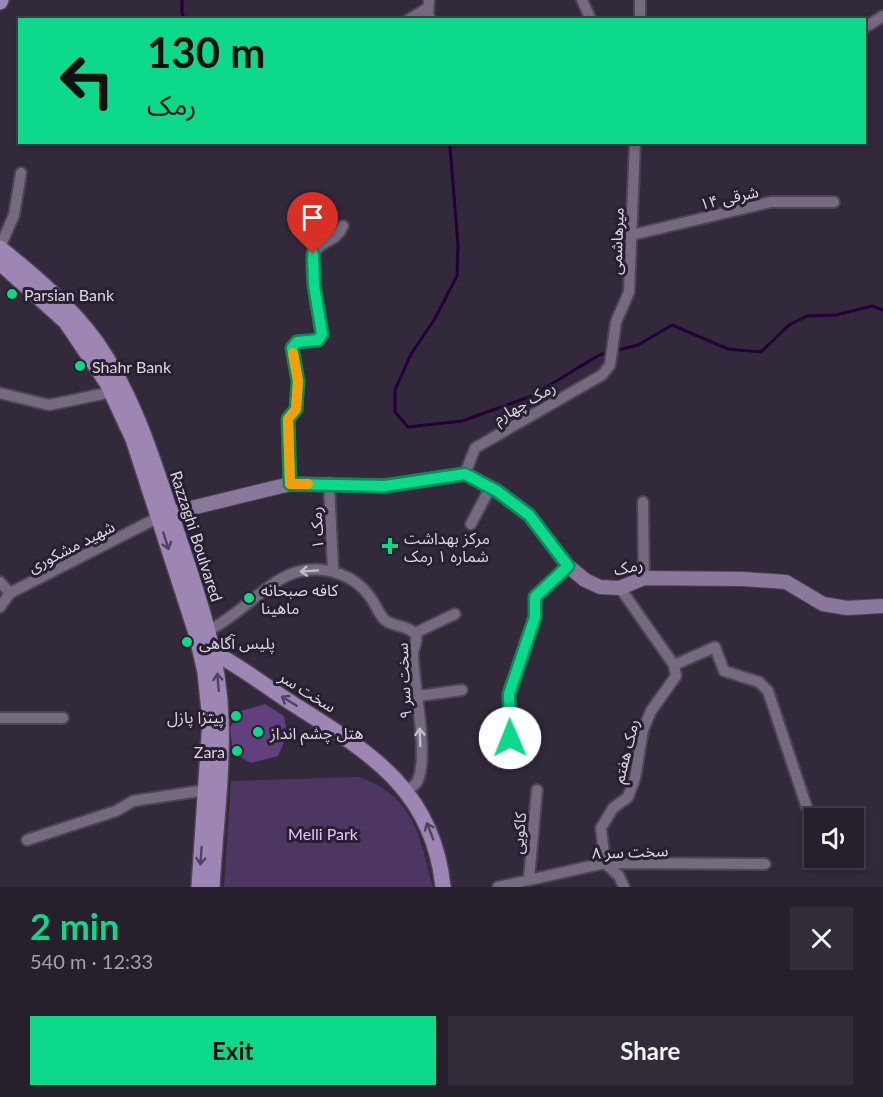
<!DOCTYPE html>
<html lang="en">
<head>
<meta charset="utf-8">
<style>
  :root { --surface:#261f2c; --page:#322c38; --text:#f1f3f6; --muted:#a4a2a9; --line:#423d48; --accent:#0cd98a }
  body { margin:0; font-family:Lato,"Noto Sans Arabic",sans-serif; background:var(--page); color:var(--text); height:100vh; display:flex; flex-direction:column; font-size:22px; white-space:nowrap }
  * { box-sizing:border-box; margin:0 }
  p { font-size:20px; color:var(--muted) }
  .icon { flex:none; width:33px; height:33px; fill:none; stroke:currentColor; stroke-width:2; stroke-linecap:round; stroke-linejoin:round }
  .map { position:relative; height:887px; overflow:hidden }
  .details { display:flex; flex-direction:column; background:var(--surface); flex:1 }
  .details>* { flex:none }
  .top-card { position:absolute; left:18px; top:18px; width:848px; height:126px; border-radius:0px; box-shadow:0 3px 9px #0003,0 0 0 2px var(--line); background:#0cd98a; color:#111; overflow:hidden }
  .controls { position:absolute; left:804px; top:808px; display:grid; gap:12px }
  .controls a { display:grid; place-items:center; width:60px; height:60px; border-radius:0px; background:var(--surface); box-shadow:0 3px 9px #0003,0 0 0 2px var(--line); font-size:30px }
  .pin { position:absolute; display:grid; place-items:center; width:51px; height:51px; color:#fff; margin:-62px -26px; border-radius:50% 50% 50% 0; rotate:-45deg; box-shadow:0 0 6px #0007 }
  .pin .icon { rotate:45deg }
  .me { position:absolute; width:66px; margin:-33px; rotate:359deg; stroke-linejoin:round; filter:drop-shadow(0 0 4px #0008) }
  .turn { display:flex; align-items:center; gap:21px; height:126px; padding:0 30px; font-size:27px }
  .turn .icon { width:78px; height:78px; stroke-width:2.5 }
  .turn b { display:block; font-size:42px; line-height:51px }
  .round { display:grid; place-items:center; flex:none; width:63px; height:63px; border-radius:0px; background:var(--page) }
  .head { display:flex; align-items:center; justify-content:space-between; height:102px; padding:0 30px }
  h1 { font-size:36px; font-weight:700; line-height:45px; color:var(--accent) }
  .action { display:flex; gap:12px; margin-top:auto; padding:12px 30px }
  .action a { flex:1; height:69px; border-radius:0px; background:var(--accent); color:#111; font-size:24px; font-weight:700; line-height:69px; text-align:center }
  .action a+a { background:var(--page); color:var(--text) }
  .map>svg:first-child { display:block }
  .green { fill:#4e3662 }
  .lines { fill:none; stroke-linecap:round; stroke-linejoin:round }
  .stream { stroke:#230039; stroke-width:3 }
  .building { fill:#62407e }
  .street-casing { stroke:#4d4454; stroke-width:14 }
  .secondary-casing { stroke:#4d4454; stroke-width:16 }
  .primary-casing { stroke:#4d4454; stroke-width:18 }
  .street { stroke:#756a80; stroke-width:10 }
  .secondary { stroke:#8a789a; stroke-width:14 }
  .primary { stroke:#9e86b4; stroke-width:15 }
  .oneway { stroke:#51435f }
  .oneway2 { stroke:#c3bcca }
  .route-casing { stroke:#088d5a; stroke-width:15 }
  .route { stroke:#0cd98a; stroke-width:10 }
  .slow { stroke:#f59e0b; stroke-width:10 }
  .poi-dot { fill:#0cd98a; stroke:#281f31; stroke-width:2 }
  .labels { text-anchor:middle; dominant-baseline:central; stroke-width:6; stroke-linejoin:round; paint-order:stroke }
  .street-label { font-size:16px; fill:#ddd7e3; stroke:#281f31 }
  .poi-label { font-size:16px; fill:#ddd7e3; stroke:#281f31; text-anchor:start }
  .park-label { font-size:16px; fill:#e3c6fd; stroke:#281f31 }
</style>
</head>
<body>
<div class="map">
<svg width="883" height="887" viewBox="0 0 883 887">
  <rect width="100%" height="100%" fill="#32293b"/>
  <!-- green -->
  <path class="green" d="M359 777C415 797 419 835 433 887H224L231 781Z"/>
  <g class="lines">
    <!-- stream -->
    <path class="stream" d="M182 0V14L186 20
      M447 142 450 147 458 245 457 276 434 320 411 354 395 390V412L408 427 462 421 532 396 599 355 638 345 672 325 728 349 761 352 789 325 807 316 836 315 872 306 883 310"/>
  </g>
  <!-- building -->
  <path class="building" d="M265 704 284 716 287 735 278 756 251 763 233 753 230 728 241 711Z"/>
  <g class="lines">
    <defs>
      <path id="street" d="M429 0 428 15 431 20
        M582 0 591 20
        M640 0V20
        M408 20 428 8
        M864 28 883 16
        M632 235 771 202H834
        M0 247 14 215 21 173
        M0 393 49 405 112 392
        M465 474 475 448 602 375 610 365 616 322 629 292 635 142
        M329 483 333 570
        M290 484 288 419 296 409 298 381 292 347 297 342 318 340 322 334C320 318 306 262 316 250 325 239 337 241 343 226
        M643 502 644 578
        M471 524 490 488
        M0 582 10 593
        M0 607 10 593 159 517
        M209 630C240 616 270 577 301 571 327 566 355 575 370 597 376 604 378 614 385 620 393 627 407 625 414 633 420 639 413 647 413 654 413 683 430 757 417 782 415 785 410 788 407 791
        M415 633 455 614
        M674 665 715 647 724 671 759 682 768 691 807 808
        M419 696 462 690
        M0 718H63
        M510 738 509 694 535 617V597L568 566
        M27 840 116 811 133 801 206 790
        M605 863 601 828 613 808 628 797 635 778 643 730 651 711 676 676 674 665 620 588
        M605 863 619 876 624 887
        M529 878 537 790
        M498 887 605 863 765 864"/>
      <path id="secondary" d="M171 513 290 484 385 486 465 474 497 491 529 515 568 566 585 580 600 587 620 588 644 578 743 579 786 582 823 604 847 608 883 606"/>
      <path id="primary" d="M0 2 1 0
        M0 248C36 277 70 306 97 343 135 398 154 463 175 526 196 590 219 651 221 719 223 775 215 832 212 887
        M0 263 66 322 107 383 133 439 196 633 205 672 210 721 199 887
        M209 650C237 664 264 685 290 702 367 751 433 788 443 887"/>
    </defs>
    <!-- street casing -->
    <use href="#street" class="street-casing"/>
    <!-- secondary casing -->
    <use href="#secondary" class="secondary-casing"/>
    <!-- primary casing -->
    <use href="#primary" class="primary-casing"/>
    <!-- street -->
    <use href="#street" class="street"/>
    <!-- secondary -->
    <use href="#secondary" class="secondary"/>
    <!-- primary -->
    <use href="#primary" class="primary"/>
  </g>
  <!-- one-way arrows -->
  <defs><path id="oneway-shaft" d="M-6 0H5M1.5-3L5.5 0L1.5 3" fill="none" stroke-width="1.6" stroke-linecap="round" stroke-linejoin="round" transform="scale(1.5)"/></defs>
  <g class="oneway">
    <use href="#oneway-shaft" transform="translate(166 541) rotate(72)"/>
    <use href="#oneway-shaft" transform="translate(218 682) rotate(-95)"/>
    <use href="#oneway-shaft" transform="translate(289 701) rotate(-148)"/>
    <use href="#oneway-shaft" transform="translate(430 831) rotate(-111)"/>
    <use href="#oneway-shaft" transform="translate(201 856) rotate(94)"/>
  </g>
  <g class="oneway2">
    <use href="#oneway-shaft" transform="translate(309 571) rotate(176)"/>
    <use href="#oneway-shaft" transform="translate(420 737) rotate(-92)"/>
  </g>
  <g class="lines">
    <defs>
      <path id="route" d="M313 254 314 285 322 334 318 340 297 342 292 348 298 381 296 409 288 419 290 484 385 486 465 474 497 491 529 515 568 566 535 597V617L509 694 510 738"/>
    </defs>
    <!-- route casing -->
    <use href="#route" class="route-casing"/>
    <!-- route -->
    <use href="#route" class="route"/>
    <!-- slow -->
    <path class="slow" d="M293 353 298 381 296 409 288 419 290 484H308"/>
  </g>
  <!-- markers -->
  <g class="poi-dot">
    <circle cx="12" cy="294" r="6"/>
    <circle cx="80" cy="366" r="6"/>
    <path d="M387 537h6v6h6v6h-6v6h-6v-6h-6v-6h6z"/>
    <circle cx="249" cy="598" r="6"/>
    <circle cx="187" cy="642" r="6"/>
    <circle cx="236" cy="716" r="6"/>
    <circle cx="258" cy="732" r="6"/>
    <circle cx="237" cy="751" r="6"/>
  </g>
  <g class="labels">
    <!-- street labels -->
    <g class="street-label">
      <text transform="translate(729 197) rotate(-13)">شرقی ۱۴</text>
      <text transform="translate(616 241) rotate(-88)">میرهاشمی</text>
      <text transform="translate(524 402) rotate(-30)">رمک چهارم</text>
      <text transform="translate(316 528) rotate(-93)">رمک ۱</text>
      <text transform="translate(197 536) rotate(72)">Razzaghi Boulvared</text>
      <text transform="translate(71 546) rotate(-27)">شهید مشکوری</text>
      <text transform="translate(628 566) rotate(-12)">رمک</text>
      <text transform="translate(403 681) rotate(-93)">سخت سر ۹</text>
      <text transform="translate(308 691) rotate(32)">سخت سر</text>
      <text transform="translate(625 751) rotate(-76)">رمک هفتم</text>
      <text transform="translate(518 833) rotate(-85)">کاکویی</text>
      <text transform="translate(630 851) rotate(-2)">سخت سر ۸</text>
    </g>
    <!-- poi labels -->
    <g class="poi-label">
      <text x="24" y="294">Parsian Bank</text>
      <text x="92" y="366">Shahr Bank</text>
      <text x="404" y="537">مرکز بهداشت<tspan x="404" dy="18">شماره ۱ رمک</tspan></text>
      <text x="261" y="589">کافه صبحانه<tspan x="261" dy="18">ماهینا</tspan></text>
      <text x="199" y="642">پلیس آگاهی</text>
      <text x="224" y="716" text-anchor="end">پیتزا پازل</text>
      <text x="270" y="732">هتل چشم انداز</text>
      <text x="225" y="751" text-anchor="end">Zara</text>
    </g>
    <!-- park labels -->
    <g class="park-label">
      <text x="323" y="833">Melli Park</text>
    </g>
  </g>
</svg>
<div class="controls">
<a><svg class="icon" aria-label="sound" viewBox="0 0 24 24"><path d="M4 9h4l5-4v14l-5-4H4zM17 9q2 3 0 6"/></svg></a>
</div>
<div class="pin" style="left:313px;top:254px;background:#d93025"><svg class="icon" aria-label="arrive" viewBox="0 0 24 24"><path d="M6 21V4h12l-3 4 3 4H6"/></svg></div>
<svg class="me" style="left:510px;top:738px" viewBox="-20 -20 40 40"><circle r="19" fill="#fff"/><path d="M0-13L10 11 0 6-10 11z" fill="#0cd98a"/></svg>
<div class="top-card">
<div class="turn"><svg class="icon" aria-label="left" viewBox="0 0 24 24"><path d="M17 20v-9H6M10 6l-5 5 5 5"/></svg><div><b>130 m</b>رمک</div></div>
</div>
</div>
<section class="details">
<div class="head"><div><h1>2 min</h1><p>540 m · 12:33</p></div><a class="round"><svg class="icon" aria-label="close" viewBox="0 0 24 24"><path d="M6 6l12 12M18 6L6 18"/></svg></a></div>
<div class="action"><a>Exit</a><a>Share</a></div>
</section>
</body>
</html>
